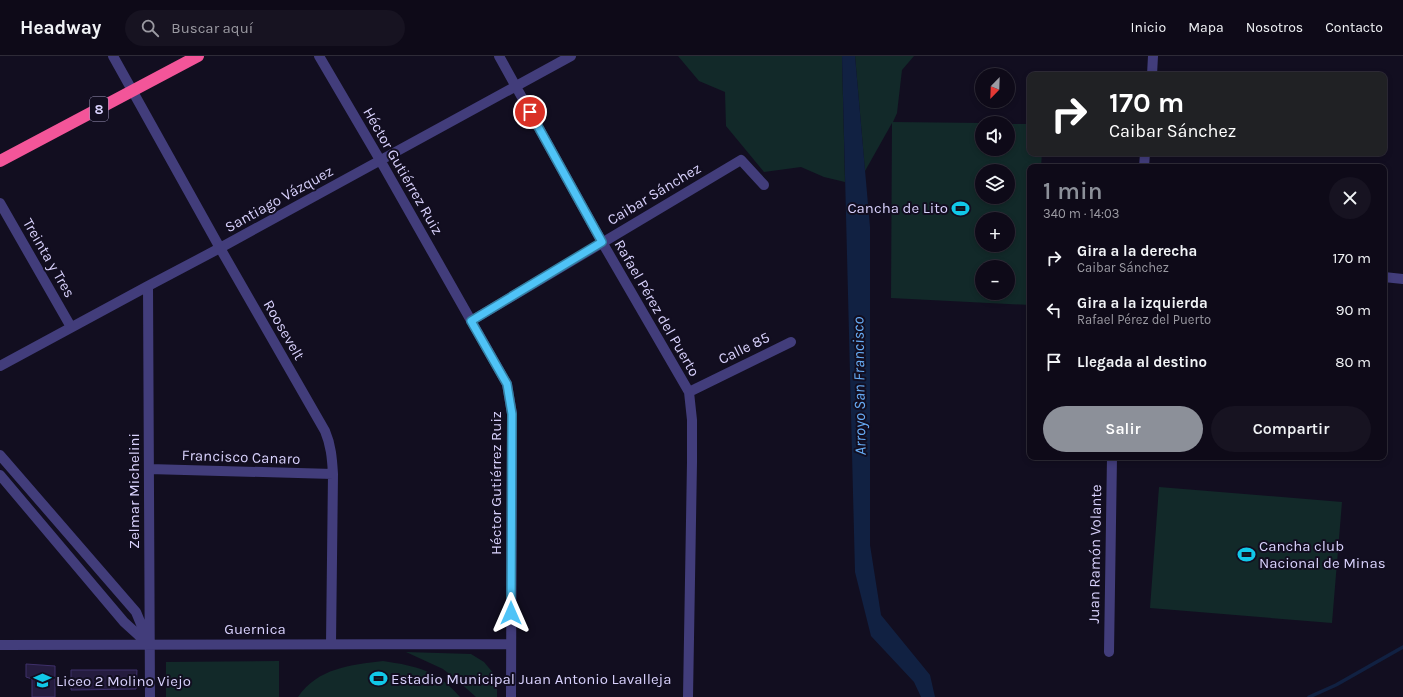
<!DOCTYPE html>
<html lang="es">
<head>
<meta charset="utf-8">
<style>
  :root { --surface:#0e0a18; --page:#171321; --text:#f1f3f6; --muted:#9b9aa2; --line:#2e2b37; --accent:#8c9099 }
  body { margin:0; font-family:Karla,sans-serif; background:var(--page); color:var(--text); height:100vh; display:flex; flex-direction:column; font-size:15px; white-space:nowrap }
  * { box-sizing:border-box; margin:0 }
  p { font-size:13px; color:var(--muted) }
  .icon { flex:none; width:22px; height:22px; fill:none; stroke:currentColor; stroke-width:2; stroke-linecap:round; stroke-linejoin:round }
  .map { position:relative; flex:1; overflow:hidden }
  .details { position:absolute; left:1027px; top:108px; width:360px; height:296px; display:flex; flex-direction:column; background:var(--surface); border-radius:8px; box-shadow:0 2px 6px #0003,0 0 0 1px var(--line) }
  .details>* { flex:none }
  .guide { position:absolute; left:1027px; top:16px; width:360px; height:84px; border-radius:8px; box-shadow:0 2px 6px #0003,0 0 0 1px var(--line); background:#202124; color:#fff; overflow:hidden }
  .needle { width:26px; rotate:203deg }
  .controls { position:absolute; left:975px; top:12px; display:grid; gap:8px }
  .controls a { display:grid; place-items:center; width:40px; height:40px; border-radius:50%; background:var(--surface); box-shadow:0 2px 6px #0003,0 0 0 1px var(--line); font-size:20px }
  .pin { position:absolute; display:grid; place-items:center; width:34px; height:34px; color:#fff; margin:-17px; border:2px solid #fff; border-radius:50%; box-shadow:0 1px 4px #0007 }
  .me { position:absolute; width:44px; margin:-22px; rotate:0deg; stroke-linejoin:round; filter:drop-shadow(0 0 3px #0008) }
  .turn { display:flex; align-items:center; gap:14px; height:84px; padding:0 16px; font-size:18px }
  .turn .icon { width:52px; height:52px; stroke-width:2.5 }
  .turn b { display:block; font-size:28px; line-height:34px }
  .round { display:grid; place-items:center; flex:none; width:42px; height:42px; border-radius:21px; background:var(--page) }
  .summary { display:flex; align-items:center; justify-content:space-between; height:68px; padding:0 16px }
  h1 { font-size:24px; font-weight:600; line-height:30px; color:var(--accent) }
  .action { display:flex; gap:8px; margin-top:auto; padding:8px 16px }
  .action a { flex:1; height:46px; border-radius:24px; background:var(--accent); color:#fff; font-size:16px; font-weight:600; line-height:46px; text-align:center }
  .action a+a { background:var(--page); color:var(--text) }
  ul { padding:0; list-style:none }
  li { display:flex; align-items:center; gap:12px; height:52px; padding:0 16px }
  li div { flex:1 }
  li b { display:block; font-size:15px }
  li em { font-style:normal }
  header { display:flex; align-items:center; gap:24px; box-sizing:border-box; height:56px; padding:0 20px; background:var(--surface); border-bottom:1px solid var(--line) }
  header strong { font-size:19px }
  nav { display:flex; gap:22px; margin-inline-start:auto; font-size:14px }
  .search { width:280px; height:36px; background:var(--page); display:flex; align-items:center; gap:10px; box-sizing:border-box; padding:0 14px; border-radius:22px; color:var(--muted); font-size:15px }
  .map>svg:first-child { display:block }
  .green { fill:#122929; fill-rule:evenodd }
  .water { fill:#112142 }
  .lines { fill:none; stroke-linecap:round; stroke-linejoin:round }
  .stream { stroke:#112142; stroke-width:3.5 }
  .building { fill:#251c3f; stroke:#3e306a }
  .street { stroke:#423d7b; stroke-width:10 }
  .highway { stroke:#f35599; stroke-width:12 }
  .route-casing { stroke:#337fa1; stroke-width:10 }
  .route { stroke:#4fc3f7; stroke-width:7 }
  .labels { text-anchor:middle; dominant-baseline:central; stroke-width:4; stroke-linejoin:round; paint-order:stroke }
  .shield { fill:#120e20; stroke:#9d96ba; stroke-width:1 }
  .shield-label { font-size:14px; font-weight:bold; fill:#d8d1fc }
  .street-label { font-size:15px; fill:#d8d1fc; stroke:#120e20 }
  .poi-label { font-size:15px; fill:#d8d1fc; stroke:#120e20; text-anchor:start }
  .water-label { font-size:16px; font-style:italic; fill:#66abf4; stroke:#120e20 }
</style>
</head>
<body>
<header>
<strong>Headway</strong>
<div class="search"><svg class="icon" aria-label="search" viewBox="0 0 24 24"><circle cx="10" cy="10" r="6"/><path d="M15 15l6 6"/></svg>Buscar aquí</div>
<nav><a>Inicio</a><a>Mapa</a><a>Nosotros</a><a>Contacto</a></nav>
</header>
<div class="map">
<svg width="1403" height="641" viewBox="0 0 1403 641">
  <rect width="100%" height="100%" fill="#120e20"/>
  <!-- green -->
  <path class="green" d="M678 0H842L845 126 824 121 801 111 764 116 726 70 725 36 699 25Z
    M855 0H914L902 14 897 57 893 66 982 67V93H1008V68H1030V97H1042L1041 111H1030V249L891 242 892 67 865 115ZM982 115H1008V141H982ZM982 163H1008V189H982ZM982 211H1008V237H982Z
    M1159 431 1342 446 1332 567 1150 552Z
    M406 596 471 598 484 606 494 618 497 630V641H476L457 624 443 613Z
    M279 605V641H166V606Z
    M383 605C416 610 437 614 460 641H298C318 612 350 609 383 605Z"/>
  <!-- water -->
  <path class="water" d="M842 0H855L870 171V489L881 559 930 619 935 641H921L914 626 871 580 855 516Z"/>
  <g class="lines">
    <!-- stream -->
    <path class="stream" d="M1309 641 1336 629 1403 591"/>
  </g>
  <!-- building -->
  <path class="building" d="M26 608 55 610V641H32V623L26 621Z
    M71 614H137L136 633 71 634Z"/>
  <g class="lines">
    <!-- street -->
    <path class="street" d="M113 0 220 192 325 375C331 389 332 402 333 418L331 588
      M319 0 380 104 507 328 512 358 511 641
      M499 0 602 186 689 336 692 364V406L688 641
      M1152 19 1153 0
      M1144 111 1145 97
      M0 147 71 271
      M1384 221 1403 223
      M148 230 150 641
      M471 265 741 104 764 129
      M0 310 148 230 220 192 571 0
      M689 336 791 286
      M0 399 136 556 148 585
      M149 413 333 418
      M0 419 124 566 146 586
      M0 589 511 588
      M1109 596 1112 401"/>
    <!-- highway -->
    <path class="highway" d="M0 105 198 0"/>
  </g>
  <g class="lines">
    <defs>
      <path id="route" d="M511 557 512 358 507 328 471 265 602 186 530 56"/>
    </defs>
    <!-- route casing -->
    <use href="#route" class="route-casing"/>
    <!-- route -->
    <use href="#route" class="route"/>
  </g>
  <!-- icons -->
  <defs>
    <symbol id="stadium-bare" viewBox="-9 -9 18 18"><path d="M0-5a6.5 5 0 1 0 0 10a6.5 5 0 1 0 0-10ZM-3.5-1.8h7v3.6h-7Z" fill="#11c8e8" stroke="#120e20" stroke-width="2.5" paint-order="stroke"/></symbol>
    <symbol id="school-bare" viewBox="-9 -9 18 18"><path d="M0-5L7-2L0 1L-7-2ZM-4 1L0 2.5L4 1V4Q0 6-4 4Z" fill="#11c8e8" stroke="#120e20" stroke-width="2.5" paint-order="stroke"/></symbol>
  </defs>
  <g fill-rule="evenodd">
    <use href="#stadium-bare" x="948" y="140" width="25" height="25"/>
    <use href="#stadium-bare" x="1234" y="486" width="25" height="25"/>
    <use href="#stadium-bare" x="366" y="610" width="25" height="25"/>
    <use href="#school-bare" x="30" y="612" width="25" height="25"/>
  </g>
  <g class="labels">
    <!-- shield labels -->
    <rect class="shield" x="90" y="41" width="18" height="24" rx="3"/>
    <g class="shield-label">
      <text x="99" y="53">8</text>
    </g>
    <!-- street labels -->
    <g class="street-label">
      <text transform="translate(403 115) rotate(60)">Héctor Gutiérrez Ruiz</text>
      <text transform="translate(654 138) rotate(-31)">Caibar Sánchez</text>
      <text transform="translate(279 143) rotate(-29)">Santiago Vázquez</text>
      <text transform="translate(49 202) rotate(60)">Treinta y Tres</text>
      <text transform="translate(657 252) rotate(60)">Rafael Pérez del Puerto</text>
      <text transform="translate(284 274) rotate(60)">Roosevelt</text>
      <text transform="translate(744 292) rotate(-26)">Calle 85</text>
      <text transform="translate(241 401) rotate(2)">Francisco Canaro</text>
      <text transform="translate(496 427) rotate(-90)">Héctor Gutiérrez Ruiz</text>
      <text transform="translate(134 435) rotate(-90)">Zelmar Michelini</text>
      <text transform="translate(1095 498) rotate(-89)">Juan Ramón Volante</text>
      <text x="255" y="573">Guernica</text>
    </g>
    <!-- poi labels -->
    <g class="poi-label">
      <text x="948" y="152" text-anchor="end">Cancha de Lito</text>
      <text x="1259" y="490">Cancha club<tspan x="1259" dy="17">Nacional de Minas</tspan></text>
      <text x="391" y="623">Estadio Municipal Juan Antonio Lavalleja</text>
      <text x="56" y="625">Liceo 2 Molino Viejo</text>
    </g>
    <!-- water labels -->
    <g class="water-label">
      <text transform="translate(859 330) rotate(-91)">Arroyo San Francisco</text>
    </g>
  </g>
</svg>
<div class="controls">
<a><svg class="needle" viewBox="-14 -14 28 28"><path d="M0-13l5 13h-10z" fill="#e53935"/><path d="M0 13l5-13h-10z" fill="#9b9aa2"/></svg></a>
<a><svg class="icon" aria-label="sound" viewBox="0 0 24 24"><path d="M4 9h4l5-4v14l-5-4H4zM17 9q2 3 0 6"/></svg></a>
<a><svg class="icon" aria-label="layers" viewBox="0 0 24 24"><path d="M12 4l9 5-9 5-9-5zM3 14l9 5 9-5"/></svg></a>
<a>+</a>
<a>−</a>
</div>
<div class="pin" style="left:530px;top:56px;background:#d93025"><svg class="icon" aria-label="arrive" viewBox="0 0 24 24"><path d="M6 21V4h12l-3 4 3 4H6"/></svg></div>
<svg class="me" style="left:511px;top:557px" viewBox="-20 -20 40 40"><path d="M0-17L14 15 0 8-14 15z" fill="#4fc3f7" stroke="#fff" stroke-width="4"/></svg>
<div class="guide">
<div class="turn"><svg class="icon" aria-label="right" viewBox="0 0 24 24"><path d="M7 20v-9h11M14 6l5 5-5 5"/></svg><div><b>170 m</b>Caibar Sánchez</div></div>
</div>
<section class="details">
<div class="summary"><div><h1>1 min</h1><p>340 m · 14:03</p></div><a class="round"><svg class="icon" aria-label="close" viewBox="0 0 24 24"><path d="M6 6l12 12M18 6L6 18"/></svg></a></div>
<ul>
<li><svg class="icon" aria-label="right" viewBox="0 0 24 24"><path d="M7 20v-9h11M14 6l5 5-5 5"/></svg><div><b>Gira a la derecha</b><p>Caibar Sánchez</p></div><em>170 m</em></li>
<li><svg class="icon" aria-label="left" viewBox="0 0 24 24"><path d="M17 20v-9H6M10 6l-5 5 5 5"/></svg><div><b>Gira a la izquierda</b><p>Rafael Pérez del Puerto</p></div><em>90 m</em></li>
<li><svg class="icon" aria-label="arrive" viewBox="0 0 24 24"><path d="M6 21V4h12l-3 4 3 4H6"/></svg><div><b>Llegada al destino</b></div><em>80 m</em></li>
</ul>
<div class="action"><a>Salir</a><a>Compartir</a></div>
</section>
</div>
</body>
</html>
